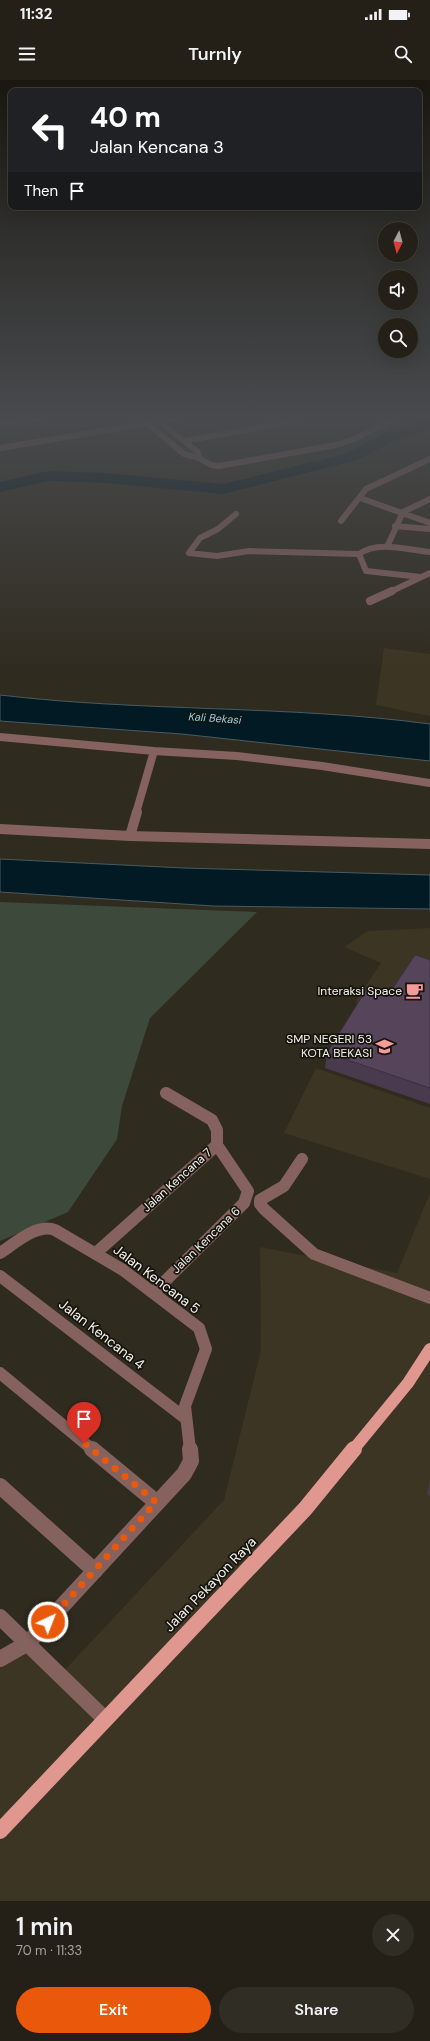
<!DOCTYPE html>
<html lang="en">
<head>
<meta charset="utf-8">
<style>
  :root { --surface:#242017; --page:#302d24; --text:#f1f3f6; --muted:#a3a3a1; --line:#413e36; --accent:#ea580c }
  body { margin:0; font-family:"DM Sans",sans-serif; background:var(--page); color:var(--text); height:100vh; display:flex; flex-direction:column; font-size:15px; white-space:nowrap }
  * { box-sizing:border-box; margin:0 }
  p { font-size:13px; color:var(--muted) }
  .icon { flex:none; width:22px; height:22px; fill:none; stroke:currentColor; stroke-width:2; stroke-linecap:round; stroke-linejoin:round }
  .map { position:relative; height:1821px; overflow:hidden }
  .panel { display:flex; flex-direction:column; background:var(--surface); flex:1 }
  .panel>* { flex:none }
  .guide { position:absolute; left:8px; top:8px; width:414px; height:122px; border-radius:8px; box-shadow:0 4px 16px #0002,0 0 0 1px var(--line); background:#202124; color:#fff; overflow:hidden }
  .needle { width:26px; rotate:186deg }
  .fabs { position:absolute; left:378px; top:142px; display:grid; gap:8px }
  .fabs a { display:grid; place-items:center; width:40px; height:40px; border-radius:50%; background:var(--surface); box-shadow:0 4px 16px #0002,0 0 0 1px var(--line); font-size:20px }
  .pin { position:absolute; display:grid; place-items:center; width:34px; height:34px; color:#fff; margin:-41px -17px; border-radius:50% 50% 50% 0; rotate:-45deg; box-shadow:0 0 4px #0007 }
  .pin .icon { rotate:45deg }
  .me { position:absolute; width:44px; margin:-22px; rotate:43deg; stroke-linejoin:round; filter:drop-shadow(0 0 3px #0008) }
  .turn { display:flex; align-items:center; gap:14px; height:84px; padding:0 16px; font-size:18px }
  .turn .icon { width:52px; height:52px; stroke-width:2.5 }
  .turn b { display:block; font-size:28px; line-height:34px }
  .then { display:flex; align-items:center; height:38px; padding:0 16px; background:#0003; gap:8px; font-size:15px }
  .round { display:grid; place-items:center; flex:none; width:42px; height:42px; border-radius:21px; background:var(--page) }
  .summary { display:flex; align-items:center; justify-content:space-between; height:68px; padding:0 16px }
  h1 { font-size:24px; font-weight:600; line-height:30px }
  .primary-button { display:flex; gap:8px; margin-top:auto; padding:8px 16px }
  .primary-button a { flex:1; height:46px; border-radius:24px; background:var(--accent); color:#fff; font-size:16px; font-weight:600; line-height:46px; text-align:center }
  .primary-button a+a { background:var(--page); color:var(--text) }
  .status { display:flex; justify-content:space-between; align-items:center; height:28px; padding:0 20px; background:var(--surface); direction:ltr }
  .status svg { height:11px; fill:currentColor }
  header { display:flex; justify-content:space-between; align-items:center; height:52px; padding:0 16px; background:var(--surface); font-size:18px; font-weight:600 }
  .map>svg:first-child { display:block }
  .built { fill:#3c3523 }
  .green { fill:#3d4a3b }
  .water { fill:#011a23; stroke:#4a5b5f }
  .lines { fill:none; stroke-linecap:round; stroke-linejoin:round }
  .river { fill:#011a23; fill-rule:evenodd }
  .minor-far4 { stroke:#86625f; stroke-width:6 }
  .minor-far3 { stroke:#86625f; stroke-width:8 }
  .minor-far2 { stroke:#86625f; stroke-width:10 }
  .minor-far1 { stroke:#86625f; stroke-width:12 }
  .minor { stroke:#86625f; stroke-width:16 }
  .primary-far1 { stroke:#df9790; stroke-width:12 }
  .primary { stroke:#df9790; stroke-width:16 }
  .wall { fill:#4a3a4e }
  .building { fill:#56445b; stroke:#3c3040 }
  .route { stroke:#ea580c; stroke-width:7; stroke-dasharray:0 12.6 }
  .labels { text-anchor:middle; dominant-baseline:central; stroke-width:3.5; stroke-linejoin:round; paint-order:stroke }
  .far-water-label { font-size:11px; font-style:italic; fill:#90d3eb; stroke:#16140f }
  .poi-label { font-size:12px; fill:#f5f2ea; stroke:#16140f; text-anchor:end }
  .street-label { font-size:12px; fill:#f5f2ea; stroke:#16140f }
  .near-street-label { font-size:14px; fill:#f5f2ea; stroke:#16140f }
</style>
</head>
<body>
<div class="status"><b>11:32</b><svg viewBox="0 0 49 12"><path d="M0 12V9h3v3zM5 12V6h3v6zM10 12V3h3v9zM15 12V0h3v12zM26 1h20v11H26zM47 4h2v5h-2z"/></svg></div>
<header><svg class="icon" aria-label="menu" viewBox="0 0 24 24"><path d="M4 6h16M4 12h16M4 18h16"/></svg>Turnly<svg class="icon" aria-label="search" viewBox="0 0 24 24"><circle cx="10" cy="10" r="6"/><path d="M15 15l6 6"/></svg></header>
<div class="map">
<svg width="430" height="1821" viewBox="0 0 430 1821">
  <rect width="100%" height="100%" fill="#302b1f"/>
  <!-- built -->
  <path class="built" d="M384 568 430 574V636L376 625Z
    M430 848V948L355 922 381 883 344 867 368 851Z
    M316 988 430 1028V1099L284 1053Z
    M430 1113V1821H0V1586L35 1559 61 1594 224 1420 261 1270 260 1167 397 1193Z"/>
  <!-- green -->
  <path class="green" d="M0 822 257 832 150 938 122 1026 117 1059 68 1132 0 1161Z"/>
  <!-- water -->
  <path class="water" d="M0 615C143 632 288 625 430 644V681L182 654 0 641Z
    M0 779 184 788 430 795V829L213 826 0 812Z"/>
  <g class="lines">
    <!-- river -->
    <path class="river" d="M430 339V349L400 358 357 380 223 414 106 403 48 401 0 412V402L48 391 106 393 223 404 345 374 390 351 406 348Z"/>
    <!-- minor-far4 -->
    <path class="minor-far4" d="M140 337 184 374 199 378 211 385 219 386 336 365 354 359 398 337
      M156 339 198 372 199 378
      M0 344 46 337
      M184 361 286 343 296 337
      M0 368 185 337
      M360 418 430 443
      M236 434 218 449 200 458 189 473 217 476 249 471 359 474C378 460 408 470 430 472
      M341 441 366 409 430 379
      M395 446 430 449
      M387 467 403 432 430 419
      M359 474 366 491 421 497
      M390 512 430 493"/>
    <!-- minor-far3 -->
    <path class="minor-far3" d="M370 521 392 511
      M0 657 154 671 237 676 322 686 430 703
      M136 733 154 671"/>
    <!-- minor-far2 -->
    <path class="minor-far2" d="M0 749 130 756 430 764
      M130 756 137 732
      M166 1013 167 1014"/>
    <!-- minor-far1 -->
    <path class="minor-far1" d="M302 1079 284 1106 260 1120V1124L264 1129 314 1174 430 1218
      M97 1172 217 1065V1050L212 1040 166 1013
      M0 1173C14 1164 37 1143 55 1150L123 1190 199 1248 206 1269 185 1326 190 1370
      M0 1196 185 1338
      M154 1212 244 1123 248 1111 217 1065
      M0 1293 93 1370"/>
    <!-- minor -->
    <path class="minor" d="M92 1369 156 1422
      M0 1406 95 1491
      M0 1537 105 1639
      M0 1579 28 1563 184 1394 191 1381 190 1369"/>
    <!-- primary-far1 -->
    <path class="primary-far1" d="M353 1370 408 1303 430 1269"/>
    <!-- primary -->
    <path class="primary" d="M0 1751 305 1429 354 1369"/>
  </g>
  <!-- wall -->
  <path class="wall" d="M430 880V1024L325 988 327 973 387 917Z
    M430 1401V1416L427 1415Z"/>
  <!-- building -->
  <path class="building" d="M415 875 430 880V1008L327 973 366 910 387 917Z"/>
  <!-- sky -->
  <linearGradient id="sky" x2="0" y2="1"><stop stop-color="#1a1811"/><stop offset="0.57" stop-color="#484a4d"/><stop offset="1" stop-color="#484a4d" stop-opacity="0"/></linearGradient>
  <rect width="430" height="592" fill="url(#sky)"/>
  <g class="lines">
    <!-- route -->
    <path class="route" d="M48 1542 156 1422 84 1363"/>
  </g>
  <!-- icons -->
  <defs>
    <symbol id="cafe-bare" viewBox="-9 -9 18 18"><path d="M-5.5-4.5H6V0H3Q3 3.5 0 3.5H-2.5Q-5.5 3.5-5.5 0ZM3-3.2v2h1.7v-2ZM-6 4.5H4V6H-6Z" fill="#f59b99" stroke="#16140f" stroke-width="2.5" paint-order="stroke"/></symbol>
    <symbol id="school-bare" viewBox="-9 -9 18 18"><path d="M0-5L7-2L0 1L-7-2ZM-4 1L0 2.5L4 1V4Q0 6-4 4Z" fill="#f59b99" stroke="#16140f" stroke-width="2.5" paint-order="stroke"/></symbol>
  </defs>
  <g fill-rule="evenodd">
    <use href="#cafe-bare" x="402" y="898" width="25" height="25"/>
    <use href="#school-bare" x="372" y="954" width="25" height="25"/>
  </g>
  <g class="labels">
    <!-- far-water labels -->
    <g class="far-water-label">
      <text transform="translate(215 638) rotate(4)">Kali Bekasi</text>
    </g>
    <!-- poi labels -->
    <g class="poi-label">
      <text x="402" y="911">Interaksi Space</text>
      <text x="372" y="959">SMP NEGERI 53<tspan x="372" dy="14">KOTA BEKASI</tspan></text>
    </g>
    <!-- street labels -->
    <g class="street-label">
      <text transform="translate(177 1100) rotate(-42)">Jalan Kencana 7</text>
      <text transform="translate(206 1160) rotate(-44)">Jalan Kencana 6</text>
    </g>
    <!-- near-street labels -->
    <g class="near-street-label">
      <text transform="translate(157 1199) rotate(37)">Jalan Kencana 5</text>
      <text transform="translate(102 1254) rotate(38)">Jalan Kencana 4</text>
      <text transform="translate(210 1504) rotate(-46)">Jalan Pekayon Raya</text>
    </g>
  </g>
</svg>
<div class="fabs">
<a><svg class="needle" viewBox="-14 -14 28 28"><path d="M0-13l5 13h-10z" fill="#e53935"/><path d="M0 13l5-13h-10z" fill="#a3a3a1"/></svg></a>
<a><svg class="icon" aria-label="sound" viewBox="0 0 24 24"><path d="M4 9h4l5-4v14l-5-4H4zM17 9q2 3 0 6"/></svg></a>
<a><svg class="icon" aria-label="search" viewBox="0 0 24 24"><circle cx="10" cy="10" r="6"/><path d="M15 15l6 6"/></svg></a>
</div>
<div class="pin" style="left:84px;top:1363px;background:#d93025"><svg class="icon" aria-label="arrive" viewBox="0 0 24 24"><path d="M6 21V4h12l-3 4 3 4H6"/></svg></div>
<svg class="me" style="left:48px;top:1542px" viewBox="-20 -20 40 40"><circle r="17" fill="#ea580c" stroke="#fff" stroke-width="3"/><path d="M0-11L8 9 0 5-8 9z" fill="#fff"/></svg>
<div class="guide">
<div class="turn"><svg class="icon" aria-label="left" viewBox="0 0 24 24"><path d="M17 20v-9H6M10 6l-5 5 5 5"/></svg><div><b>40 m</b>Jalan Kencana 3</div></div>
<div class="then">Then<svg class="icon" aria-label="arrive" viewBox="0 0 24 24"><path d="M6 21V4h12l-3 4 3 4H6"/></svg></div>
</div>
</div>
<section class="panel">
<div class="summary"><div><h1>1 min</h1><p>70 m · 11:33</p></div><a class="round"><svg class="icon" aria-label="close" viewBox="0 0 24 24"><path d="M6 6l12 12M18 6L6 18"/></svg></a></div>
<div class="primary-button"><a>Exit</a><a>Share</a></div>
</section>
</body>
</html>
